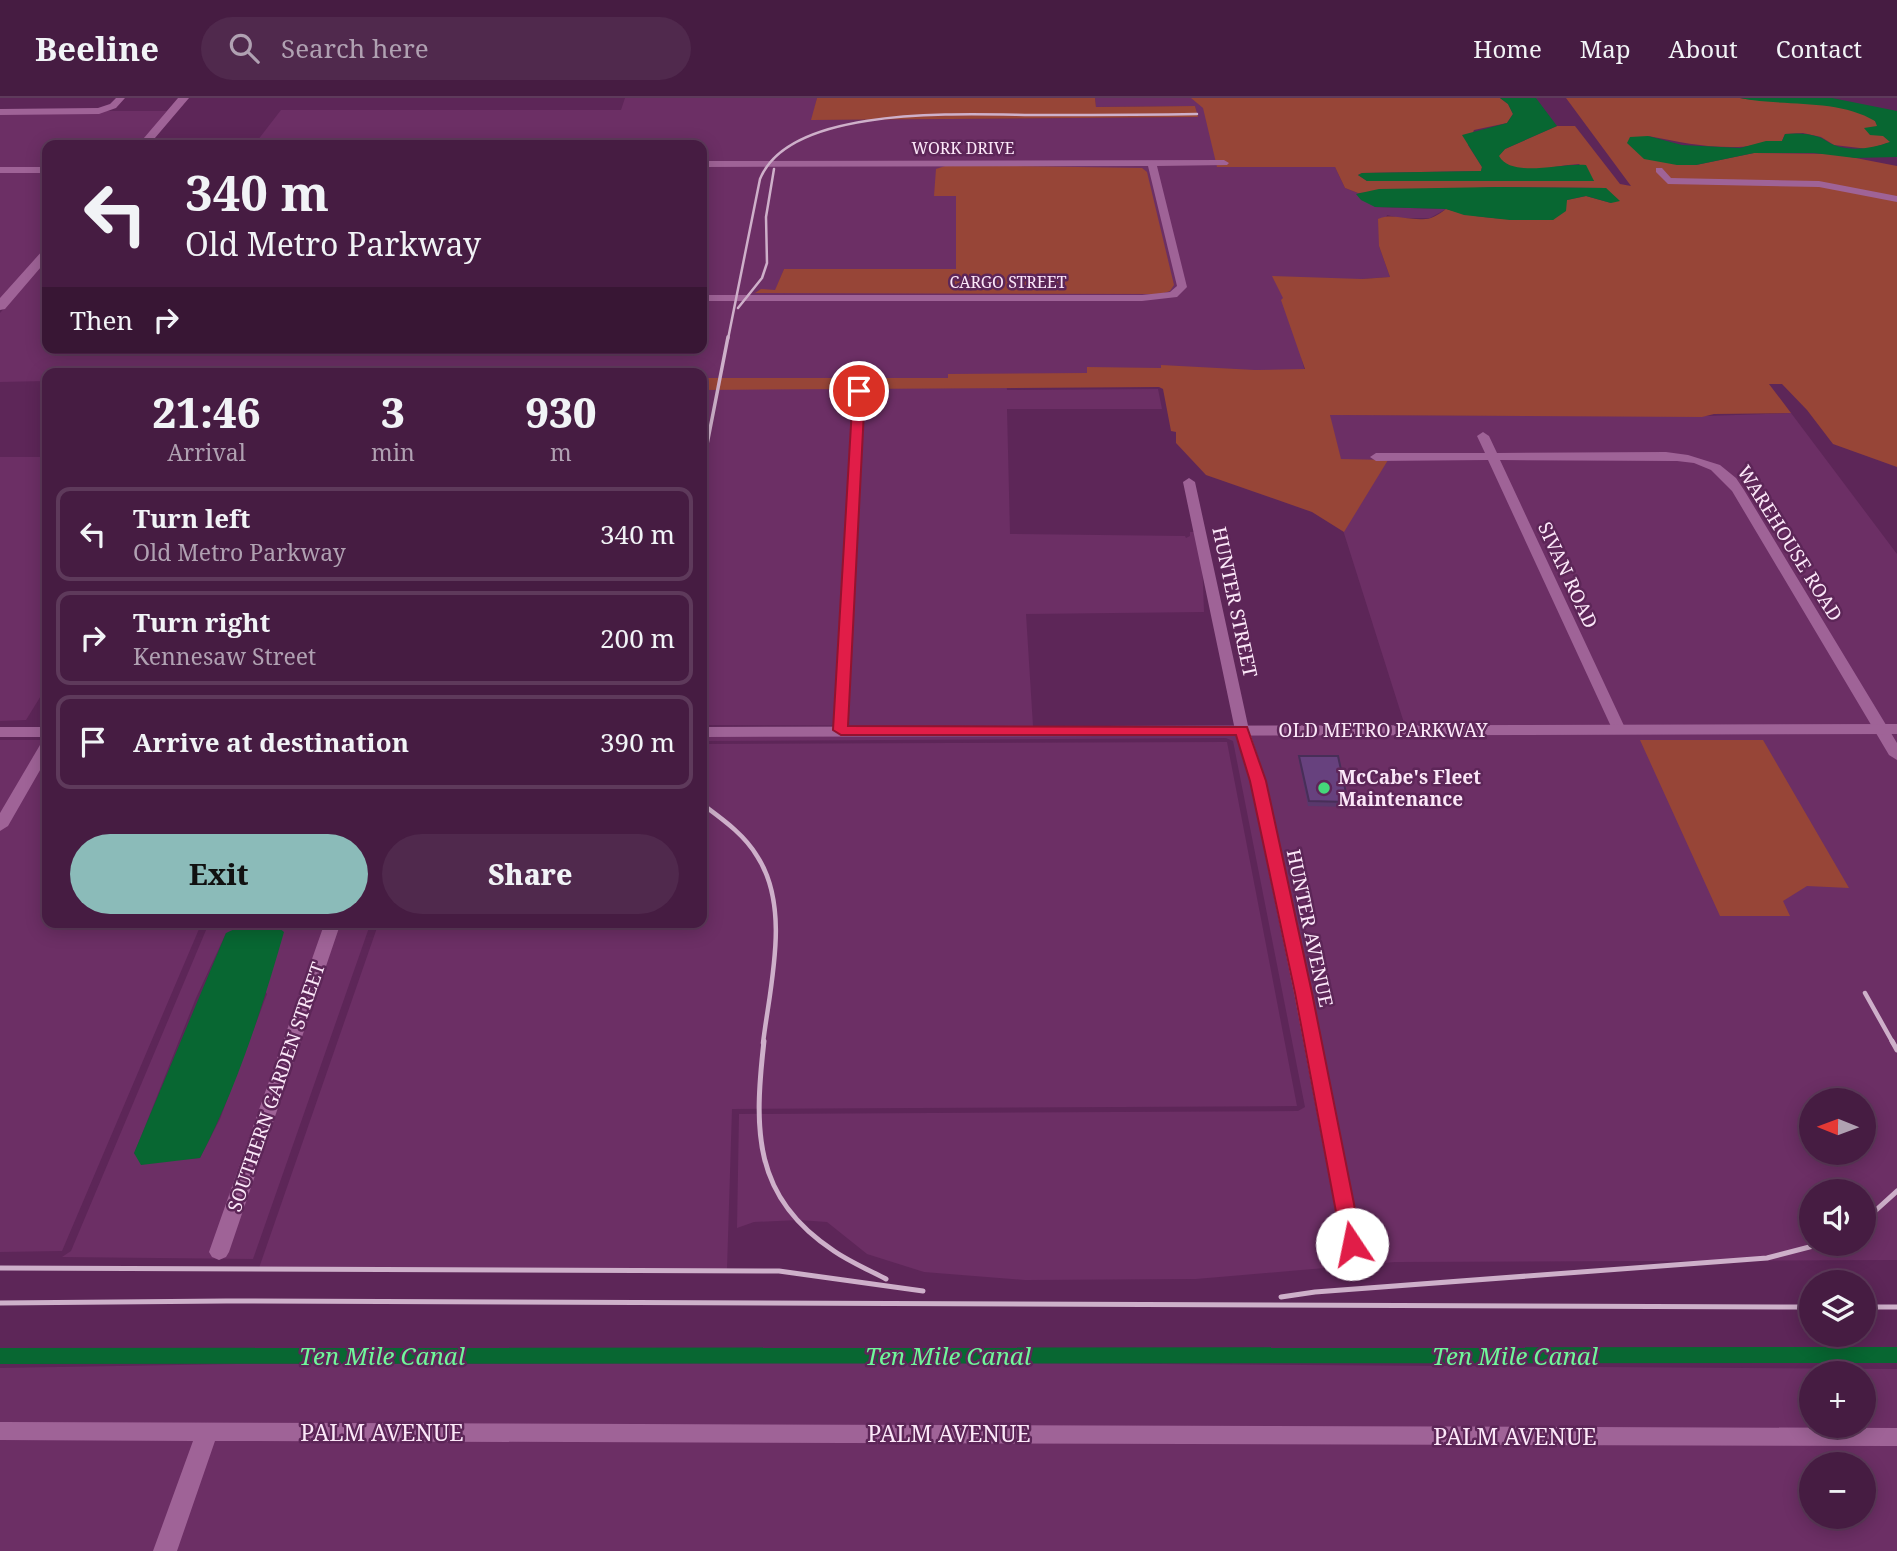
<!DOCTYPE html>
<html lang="en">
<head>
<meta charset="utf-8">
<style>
  :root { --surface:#461c42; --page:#50294d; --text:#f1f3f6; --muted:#b0a1b2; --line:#5e3a5b; --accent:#8bbbb9 }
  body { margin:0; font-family:"Noto Serif",serif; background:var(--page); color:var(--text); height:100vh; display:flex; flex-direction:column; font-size:26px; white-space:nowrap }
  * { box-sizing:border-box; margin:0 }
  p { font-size:23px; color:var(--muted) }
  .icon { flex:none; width:38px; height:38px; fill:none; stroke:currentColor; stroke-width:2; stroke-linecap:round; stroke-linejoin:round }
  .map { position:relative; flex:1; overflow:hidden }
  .drawer { position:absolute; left:42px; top:270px; width:665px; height:560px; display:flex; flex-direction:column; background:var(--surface); border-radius:14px; box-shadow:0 4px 18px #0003,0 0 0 2px var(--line) }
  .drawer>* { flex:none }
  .guide { position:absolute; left:42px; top:42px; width:665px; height:214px; border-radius:14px; box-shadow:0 4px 18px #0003,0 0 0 2px var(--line); background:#461c42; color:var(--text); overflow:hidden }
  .needle { width:46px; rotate:271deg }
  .controls { position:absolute; left:1799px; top:990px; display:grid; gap:14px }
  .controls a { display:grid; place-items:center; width:77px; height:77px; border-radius:50%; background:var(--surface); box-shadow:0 4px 18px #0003,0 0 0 2px var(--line); font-size:35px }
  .pin { position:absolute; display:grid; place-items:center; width:60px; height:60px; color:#fff; margin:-30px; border:4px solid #fff; border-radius:50%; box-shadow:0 2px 7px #0007 }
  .me { position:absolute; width:77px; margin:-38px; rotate:349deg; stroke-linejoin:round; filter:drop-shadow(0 0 5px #0008) }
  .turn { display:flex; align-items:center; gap:24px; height:147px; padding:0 28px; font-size:32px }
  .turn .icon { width:91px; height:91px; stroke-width:2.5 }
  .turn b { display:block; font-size:49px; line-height:60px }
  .then { display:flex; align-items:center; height:66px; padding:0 28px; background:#0003; gap:14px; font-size:26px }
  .eta { display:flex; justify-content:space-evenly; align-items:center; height:119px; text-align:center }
  .eta b { font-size:42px; font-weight:800; line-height:49px }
  .cta { display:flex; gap:14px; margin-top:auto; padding:14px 28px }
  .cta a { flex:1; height:80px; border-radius:42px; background:var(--accent); color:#111; font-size:28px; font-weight:800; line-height:80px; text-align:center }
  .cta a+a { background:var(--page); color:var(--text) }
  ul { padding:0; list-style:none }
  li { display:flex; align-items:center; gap:21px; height:94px; margin:0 14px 10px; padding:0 14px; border:4px solid var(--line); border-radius:14px }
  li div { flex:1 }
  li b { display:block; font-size:26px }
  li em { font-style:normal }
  header { display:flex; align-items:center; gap:42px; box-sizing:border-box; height:98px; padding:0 35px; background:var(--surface); border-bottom:2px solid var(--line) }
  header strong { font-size:33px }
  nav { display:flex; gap:38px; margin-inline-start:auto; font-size:24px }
  .search { width:490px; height:63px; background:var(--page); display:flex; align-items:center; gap:18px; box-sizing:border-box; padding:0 24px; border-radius:38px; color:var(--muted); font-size:26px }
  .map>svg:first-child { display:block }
  .built { fill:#6c2f65; fill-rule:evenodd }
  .green { fill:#974537 }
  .water { fill:#086732 }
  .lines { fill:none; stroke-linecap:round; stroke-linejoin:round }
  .canal { fill:#086732; fill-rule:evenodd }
  .minor { fill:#9f6397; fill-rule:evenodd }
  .tertiary { fill:#9f6397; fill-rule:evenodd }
  .rail-far3 { stroke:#ceb0ca; stroke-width:2.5 }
  .rail-far2 { stroke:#ceb0ca; stroke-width:3.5 }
  .rail-far1 { stroke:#ceb0ca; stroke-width:4.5 }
  .rail { stroke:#ceb0ca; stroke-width:5 }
  .wall { fill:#59386c }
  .building { fill:#67417e; stroke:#482e58; stroke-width:2 }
  .route { fill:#e11d48; stroke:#92132f; stroke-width:2 }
  .poi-dot { fill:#45d77a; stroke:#5d2658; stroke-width:2.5 }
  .labels { text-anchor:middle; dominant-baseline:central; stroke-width:5; stroke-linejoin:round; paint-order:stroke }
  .far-street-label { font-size:16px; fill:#fbe7f8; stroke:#5d2658 }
  .street-label { font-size:19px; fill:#fbe7f8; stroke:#5d2658 }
  .poi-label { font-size:19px; font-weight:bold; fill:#fbe7f8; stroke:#5d2658; text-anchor:start }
  .near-street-label { font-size:23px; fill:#fbe7f8; stroke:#5d2658 }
  .near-water-label { font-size:24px; font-style:italic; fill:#6ff79a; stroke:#5d2658 }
</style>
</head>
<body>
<header>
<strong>Beeline</strong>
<div class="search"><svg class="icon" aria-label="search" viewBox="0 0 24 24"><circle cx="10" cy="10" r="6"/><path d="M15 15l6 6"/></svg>Search here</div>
<nav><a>Home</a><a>Map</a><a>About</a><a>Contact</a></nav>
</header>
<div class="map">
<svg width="1897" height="1453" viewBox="0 0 1897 1453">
  <rect width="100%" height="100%" fill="#5d2658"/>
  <!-- built -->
  <path class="built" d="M625 0H817L812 22 1197 19 1195 8 1096 9 1095 0H1203L1223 69H1335L1345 90 1358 95 1375 109 1446 111 1430 120H1399L1387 117 1379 148 1390 179 1362 181 1301 258 1305 274 1006 277 1007 292 1158 291 1162 311H1007L1010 436 1185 438 1186 440 1190 438V434H1201L1204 514 1026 516 1033 628 702 627V275H47V283L0 284V215L47 161V250H702V47H254L281 12H621ZM995 68 998 69 948 192 760 193H775L784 171H956V97Z
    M0 13H167L139 47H47V150L0 202Z
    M1791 315 1897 456V1162L1395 1164 1196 1181 1025 1182 924 1174 867 1156 827 1124 799 1122 754 1124 737 1130 739 1016 1298 1013 1305 1009 1233 643 1226 640 702 643V638L1405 628 1343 432 1330 317 1707 318ZM1811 1003H1864V1055H1811ZM1811 1094H1864V1146H1811Z
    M0 359H47V588L26 622 0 623Z
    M0 642H47V824H202L62 1153 0 1154Z
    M1227 644 1297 1008 732 1011 727 1171 259 1170 379 824H702V646Z
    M371 824 253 1161 62 1159 71 1153 209 825ZM226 835 267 896 220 1021 200 1060 174 1062 134 1056 196 900Z
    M1013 1265 1897 1271V1453H0V1270L236 1266ZM1811 1276H1864V1328H1811ZM1811 1367H1864V1419H1811Z"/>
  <!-- green -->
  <path class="green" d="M817 0H1095L1096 9 1195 8 1198 19 811 22Z
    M1191 0H1500L1508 6 1513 16 1507 25 1474 32 1468 47 1482 69 1481 73 1362 75 1358 77 1367 83H1594L1579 66C1556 67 1513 81 1498 58L1505 51 1557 28H1575L1620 86 1631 88 1566 0H1740C1770 6 1856 1 1875 23 1881 30 1883 38 1891 44L1868 51 1834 47 1821 39 1803 35 1785 36 1782 43C1767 43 1753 49 1738 49 1707 50 1679 44 1648 38L1696 67 1754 55 1835 56 1897 68V369L1833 346 1807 312 1782 286H1769L1791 315 1714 316 1702 319 1330 317 1341 361 1388 362 1344 434 1312 414 1206 377 1176 345V334L1171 333 1163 291 1159 289 702 292V280H948V276L1087 275V269L1161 270V267L1255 272 1305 271 1281 202 1283 200 1272 178 1362 181 1390 179 1379 148 1378 121C1394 114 1413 125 1431 120 1436 118 1442 114 1446 111 1481 122 1517 122 1553 122L1567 102 1586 98 1611 105 1606 90 1498 89 1358 95 1345 90 1335 69H1217L1203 10Z
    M948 67 1142 70 1147 74 1174 187 1170 193 1161 196 755 195 761 191 775 192 784 171H956V98H934L936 71Z
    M1640 642H1763L1849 790 1807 788 1783 803 1790 818H1720Z"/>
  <!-- water -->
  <path class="water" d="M1500 0H1536L1557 28 1505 51 1499 58C1512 81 1562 64 1586 67L1594 83H1367L1358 77 1362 75 1481 73 1482 69 1462 37 1507 25 1513 16 1508 6Z
    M1740 0H1832L1897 13V59L1855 60 1814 55H1754L1696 67H1677L1644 61 1627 45 1630 39 1648 38 1682 47 1740 50 1766 43H1782L1785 36C1796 35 1808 35 1819 39 1824 41 1829 45 1834 47 1852 54 1873 50 1890 44L1883 38 1870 37 1864 30 1877 28 1875 23C1837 0 1784 9 1740 0Z
    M1498 89 1606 90 1620 103 1611 105 1586 98 1567 102 1566 113 1553 122H1510L1464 117 1446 111 1375 109 1361 102 1356 96 1379 91Z
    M274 826 284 834C262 911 237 989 200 1060L141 1067 134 1055 226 835 239 829Z"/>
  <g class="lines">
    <!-- canal -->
    <path class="canal" d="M1897 1249V1265L0 1266V1250Z"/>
    <!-- minor -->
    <path class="minor" d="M116 0H125L116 10 99 16 0 17V11L98 10 110 6Z
      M1224 62 1229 65 1227 67 1157 68 1187 189 1177 199 1142 203H702V197H1142L1170 194 1177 188 1148 68 702 69V63Z
      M0 69H47V75H0Z
      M1656 70H1662L1671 80 1819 83 1897 98V104L1819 89 1668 86 1656 74Z
      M859 290 865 293 848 632 841 636 834 632 853 293Z
      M1483 334 1489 338 1497 355 1666 354 1688 357 1720 367 1736 380 1744 392 1897 645V662L1889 657 1732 393 1711 372 1694 365 1677 363 1500 362 1626 632 1624 635H1614L1488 362 1376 363 1370 359 1376 355H1485L1477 338Z
      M1189 380 1195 384 1249 632 1266 683 1312 895 1365 1162 1362 1167 1355 1170 1348 1167 1345 1162 1294 895 1250 683 1235 632 1183 384Z
      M47 643V660L8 728 0 733V715L40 647Z
      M325 824H341L229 1154 226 1159 219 1162 212 1159 209 1154Z
      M0 1324 1897 1330V1348L215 1343 177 1453H153L193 1343 0 1342Z"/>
    <!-- tertiary -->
    <path class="tertiary" d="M178 0H189L149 47H138Z
      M47 151V162L5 211 0 212V200L43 152Z
      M1897 626V636L702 639V629Z
      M0 629H47V639H0Z"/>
    <!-- rail-far3 -->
    <path class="rail-far3" d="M738 210 762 180 767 165 766 119 774 71
      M728 241 760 81C791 4 973 17 1043 17 1094 17 1146 17 1197 16"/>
    <!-- rail-far2 -->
    <path class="rail-far2" d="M702 372 728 239"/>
    <!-- rail-far1 -->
    <path class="rail-far1" d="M702 706C722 721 744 736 757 758 791 810 770 887 763 945
      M1865 895 1893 945"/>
    <!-- rail -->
    <path class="rail" d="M764 943C754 1031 752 1099 834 1153 850 1164 869 1172 886 1181
      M1892 943 1897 952
      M1864 1123 1897 1093
      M0 1170 779 1173 923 1193
      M1281 1199 1315 1194 1767 1160 1821 1146
      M0 1205 226 1203 1811 1209
      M1864 1209H1897"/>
  </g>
  <!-- wall -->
  <path class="wall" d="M1299 658 1348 704V709L1308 708 1299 663Z
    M405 824H516L405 826Z"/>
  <!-- building -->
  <path class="building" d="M1299 658H1338L1348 704 1309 703Z"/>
  <!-- route -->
  <path class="route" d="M859 289 865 293 848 628 1247 629 1266 683 1312 895 1362 1146 1359 1151 1352 1154 1345 1151 1342 1146 1295 895 1250 683 1236 637H841L833 632 853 293Z"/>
  <!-- markers -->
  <circle class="poi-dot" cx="1324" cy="690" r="7"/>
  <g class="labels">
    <!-- far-street labels -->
    <g class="far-street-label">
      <text x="963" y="50">WORK DRIVE</text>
      <text x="1008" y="184">CARGO STREET</text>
    </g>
    <!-- street labels -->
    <g class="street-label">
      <text transform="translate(1790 445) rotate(58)">WAREHOUSE ROAD</text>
      <text transform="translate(1568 477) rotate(65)">SIVAN ROAD</text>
      <text transform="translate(1235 504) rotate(78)">HUNTER STREET</text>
      <text x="1383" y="632">OLD METRO PARKWAY</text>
      <text transform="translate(1310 830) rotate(78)">HUNTER AVENUE</text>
      <text transform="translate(276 989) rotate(-71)">SOUTHERN GARDEN STREET</text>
    </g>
    <!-- poi labels -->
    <g class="poi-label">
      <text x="1338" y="679">McCabe's Fleet<tspan x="1338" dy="22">Maintenance</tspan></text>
    </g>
    <!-- near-street labels -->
    <g class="near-street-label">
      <text x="382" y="1334">PALM AVENUE</text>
      <text x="949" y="1335">PALM AVENUE</text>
      <text x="1515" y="1338">PALM AVENUE</text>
    </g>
    <!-- near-water labels -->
    <g class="near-water-label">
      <text x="382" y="1257">Ten Mile Canal</text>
      <text x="948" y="1257">Ten Mile Canal</text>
      <text x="1515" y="1257">Ten Mile Canal</text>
    </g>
  </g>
</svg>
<div class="controls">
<a><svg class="needle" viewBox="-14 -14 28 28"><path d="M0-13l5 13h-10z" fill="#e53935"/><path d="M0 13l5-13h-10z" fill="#b0a1b2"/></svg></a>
<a><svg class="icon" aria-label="sound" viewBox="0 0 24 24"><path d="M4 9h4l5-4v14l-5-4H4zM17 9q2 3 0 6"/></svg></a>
<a><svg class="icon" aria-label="layers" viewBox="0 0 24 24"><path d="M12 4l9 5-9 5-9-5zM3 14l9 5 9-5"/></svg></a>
<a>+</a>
<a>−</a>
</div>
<div class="pin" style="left:859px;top:293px;background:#d93025"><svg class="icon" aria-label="arrive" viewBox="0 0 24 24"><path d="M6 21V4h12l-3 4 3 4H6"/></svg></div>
<svg class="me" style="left:1352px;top:1146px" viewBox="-20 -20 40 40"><circle r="19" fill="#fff"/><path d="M0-13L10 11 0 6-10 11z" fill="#e11d48"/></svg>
<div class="guide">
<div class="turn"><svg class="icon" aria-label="left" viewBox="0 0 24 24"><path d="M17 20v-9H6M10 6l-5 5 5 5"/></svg><div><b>340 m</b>Old Metro Parkway</div></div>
<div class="then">Then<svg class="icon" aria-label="right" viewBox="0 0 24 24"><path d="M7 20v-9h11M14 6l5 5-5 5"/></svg></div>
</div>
<section class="drawer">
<div class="eta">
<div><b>21:46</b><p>Arrival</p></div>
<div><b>3</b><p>min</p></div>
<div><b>930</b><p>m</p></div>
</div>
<ul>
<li><svg class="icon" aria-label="left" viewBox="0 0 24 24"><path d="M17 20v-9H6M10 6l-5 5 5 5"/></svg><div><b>Turn left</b><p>Old Metro Parkway</p></div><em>340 m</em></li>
<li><svg class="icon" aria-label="right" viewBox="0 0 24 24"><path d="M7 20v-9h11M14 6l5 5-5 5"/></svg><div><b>Turn right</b><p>Kennesaw Street</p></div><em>200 m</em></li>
<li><svg class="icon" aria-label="arrive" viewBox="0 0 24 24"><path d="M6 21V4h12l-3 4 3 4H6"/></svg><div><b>Arrive at destination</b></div><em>390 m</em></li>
</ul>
<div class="cta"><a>Exit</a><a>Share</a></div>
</section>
</div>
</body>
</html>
